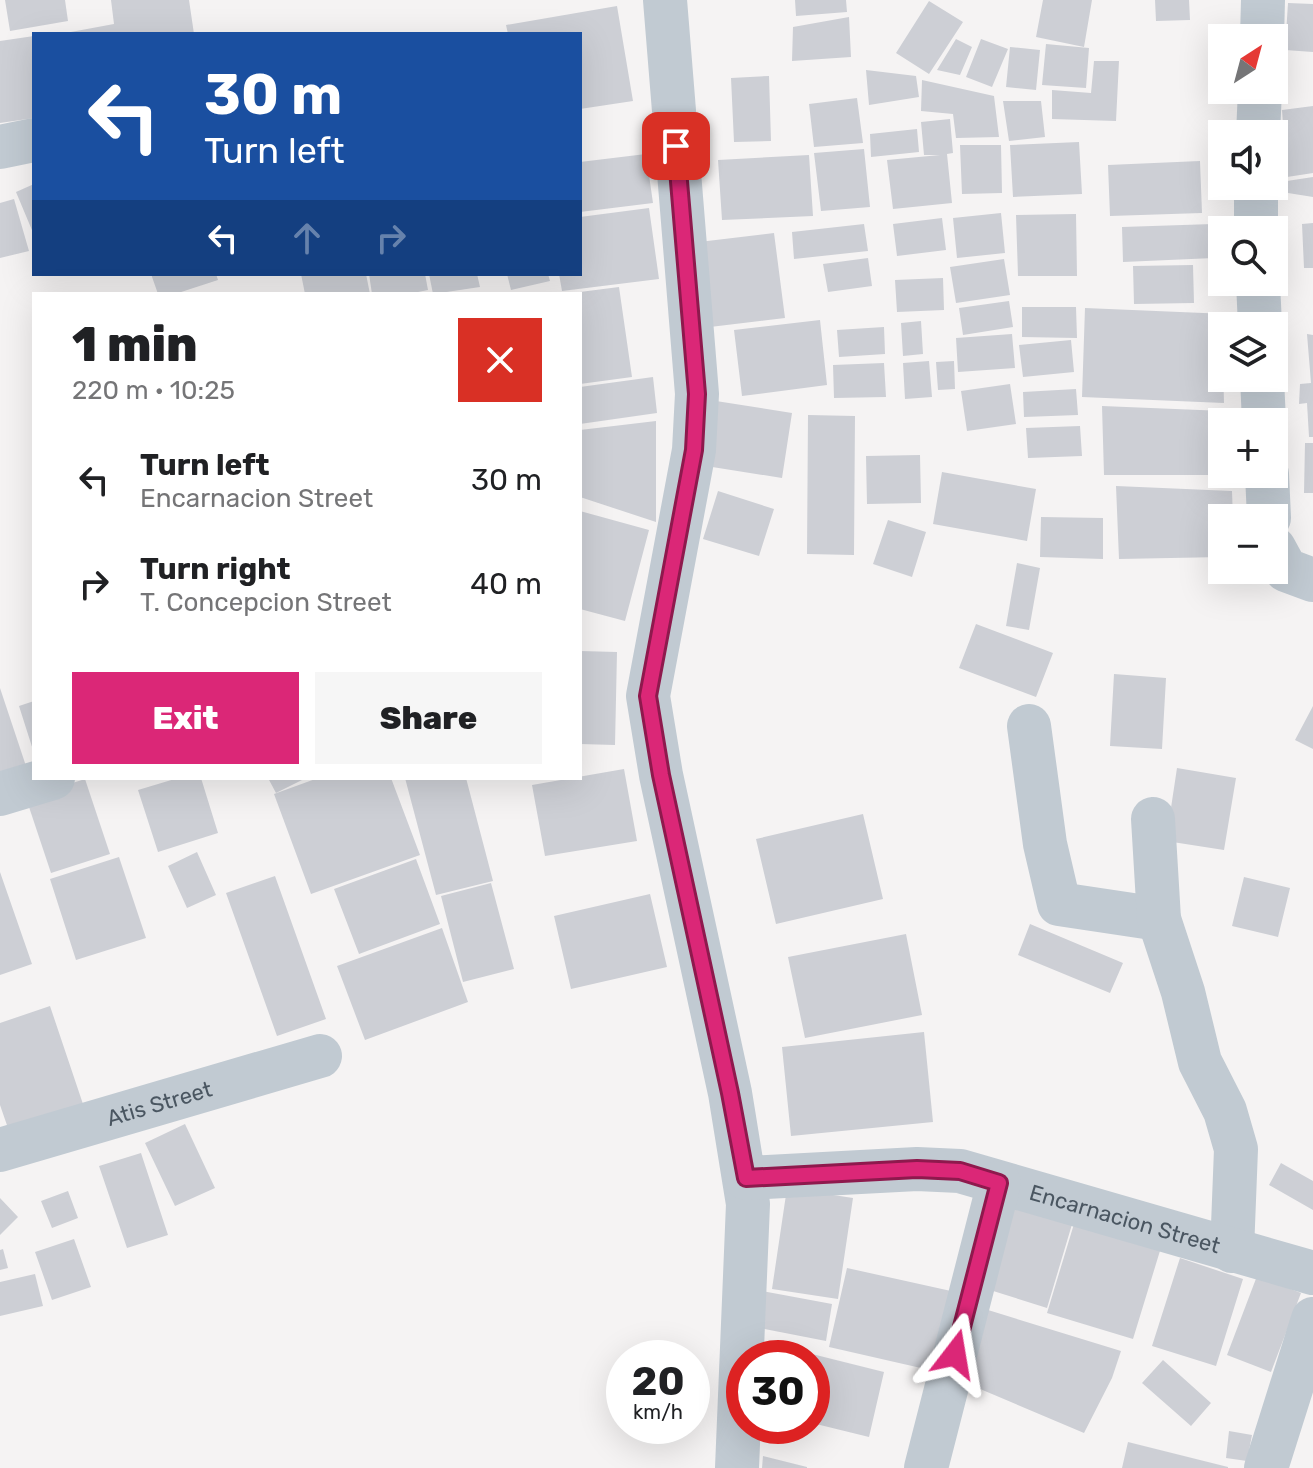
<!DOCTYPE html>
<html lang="en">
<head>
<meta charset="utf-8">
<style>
  :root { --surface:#fff; --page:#f6f6f6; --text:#202124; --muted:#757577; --accent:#db2777 }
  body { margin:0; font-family:Rubik,sans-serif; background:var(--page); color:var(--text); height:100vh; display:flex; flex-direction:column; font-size:30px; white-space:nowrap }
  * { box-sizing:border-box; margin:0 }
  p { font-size:26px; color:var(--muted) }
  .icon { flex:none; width:44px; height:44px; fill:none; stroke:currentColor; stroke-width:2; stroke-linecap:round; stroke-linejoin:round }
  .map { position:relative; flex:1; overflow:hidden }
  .side { position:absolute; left:32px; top:292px; width:550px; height:488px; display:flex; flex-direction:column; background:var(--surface); border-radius:0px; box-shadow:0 8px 32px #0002 }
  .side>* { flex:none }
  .top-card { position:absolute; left:32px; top:32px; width:550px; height:244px; border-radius:0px; box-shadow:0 8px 32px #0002; background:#1a4fa0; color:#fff; overflow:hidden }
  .needle { width:52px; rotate:36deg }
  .fabs { position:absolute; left:1208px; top:24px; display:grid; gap:16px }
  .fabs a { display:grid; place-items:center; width:80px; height:80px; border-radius:0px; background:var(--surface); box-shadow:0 8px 32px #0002; font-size:40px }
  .speed { position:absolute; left:606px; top:1340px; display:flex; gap:16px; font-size:40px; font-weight:700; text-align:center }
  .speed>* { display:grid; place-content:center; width:104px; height:104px; border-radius:50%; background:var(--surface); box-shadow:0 8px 32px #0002; line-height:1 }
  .speed small { font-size:20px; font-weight:400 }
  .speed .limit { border:12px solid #d22; background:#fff; color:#111 }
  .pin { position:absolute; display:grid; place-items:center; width:68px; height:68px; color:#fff; margin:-34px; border-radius:16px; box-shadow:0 4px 12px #0006 }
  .me { position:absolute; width:88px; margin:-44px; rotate:14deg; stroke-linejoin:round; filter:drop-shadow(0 0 6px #0008) }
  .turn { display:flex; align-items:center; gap:28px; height:168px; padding:0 40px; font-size:36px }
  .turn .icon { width:104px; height:104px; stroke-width:2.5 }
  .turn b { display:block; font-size:56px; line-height:68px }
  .lanes { display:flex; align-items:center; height:76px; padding:0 40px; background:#0003; justify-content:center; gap:40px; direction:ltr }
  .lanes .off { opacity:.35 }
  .round { display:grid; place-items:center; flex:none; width:84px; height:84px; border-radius:0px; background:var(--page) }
  .head { display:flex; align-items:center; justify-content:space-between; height:136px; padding:0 40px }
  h1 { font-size:48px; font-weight:800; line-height:60px }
  .action { display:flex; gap:16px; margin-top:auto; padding:16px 40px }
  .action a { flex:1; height:92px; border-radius:0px; background:var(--accent); color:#fff; font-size:32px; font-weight:800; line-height:92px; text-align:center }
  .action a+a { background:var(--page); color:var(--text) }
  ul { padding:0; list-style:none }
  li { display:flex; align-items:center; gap:24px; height:104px; padding:0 40px }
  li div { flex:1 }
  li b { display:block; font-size:30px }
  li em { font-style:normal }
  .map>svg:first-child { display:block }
  .building { fill:#cdcfd5 }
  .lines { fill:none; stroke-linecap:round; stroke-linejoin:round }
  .minor { stroke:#c1cad2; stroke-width:44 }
  .route-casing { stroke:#8e194d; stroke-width:20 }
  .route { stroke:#db2777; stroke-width:14 }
  .labels { text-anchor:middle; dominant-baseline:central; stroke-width:8; stroke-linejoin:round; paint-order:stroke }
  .street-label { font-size:22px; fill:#4a5661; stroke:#fff }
</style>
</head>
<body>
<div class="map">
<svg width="1313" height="1468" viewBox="0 0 1313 1468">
  <rect width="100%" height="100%" fill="#f5f3f3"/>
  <!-- building -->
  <path class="building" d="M5 0H65L68 21 10 31Z
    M111 0H189L194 34H60L114 24Z
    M795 0H846L847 12 796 16Z
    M1043 0H1092L1084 47 1036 37Z
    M1155 0H1189L1190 20 1156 21Z
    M929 1 963 22 929 74 896 53Z
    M1288 3 1313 4V52L1285 50Z
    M617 6 633 101 580 109V34H508L506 25Z
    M849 17 851 57 792 61 793 27Z
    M34 36V118L0 123V41Z
    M956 39 972 47 960 75 937 70Z
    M981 39 1008 49 992 87 966 77Z
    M1046 44 1089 48 1086 88 1042 85Z
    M1010 47 1040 50 1036 90 1006 87Z
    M1094 61H1119L1116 121 1052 119V90L1091 93Z
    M866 70 916 76 919 97 869 105Z
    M769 76 771 141 734 142 731 78Z
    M922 80 994 96 999 137 956 138 953 114 921 111Z
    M857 98 863 143 814 147 809 104Z
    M1003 101H1041L1045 137 1009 141Z
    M1313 106V173L1287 177 1282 110Z
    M950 119 953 153 947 154 952 203 893 209 887 160 940 155H924L921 122Z
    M917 129 919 152 871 157 870 134Z
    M1079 142 1082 194 1013 197 1010 145Z
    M960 145H1001L1002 193 962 194Z
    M864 149 870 207 821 211 814 153Z
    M646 154 653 203 580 212V162Z
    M809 155 813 216 722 220 718 160Z
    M1200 161 1202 213 1110 216 1108 165Z
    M1313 177V197L1288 193 1287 181Z
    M34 184V235L16 192Z
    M14 199 29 251 0 258V203Z
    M649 208 659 279 562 291 559 274H580V217Z
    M1001 213 1005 253 957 258 953 218Z
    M1076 214 1077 276H1018L1016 215Z
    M942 218 946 250 897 256 893 224Z
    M1313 223V268H1304L1302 224Z
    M864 224 868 251 794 259 792 232Z
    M1213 224 1214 258 1123 262 1122 227Z
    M774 233 785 318 710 327 699 242Z
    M868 258 872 286 828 292 823 264Z
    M1004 259 1010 295 956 303 950 267Z
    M1193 265 1194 303 1134 304 1133 266Z
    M151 274H216L218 280 175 294H158Z
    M301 274H366L370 294H305Z
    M369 274H425L428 290 408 294H372Z
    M429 274H477L480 287 433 294Z
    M507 274H548L550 281 511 290Z
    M943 278 944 310 897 312 895 280Z
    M619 287 632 377 580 384V292Z
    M1009 301 1013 327 963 335 959 308Z
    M1022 307H1076L1077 338 1022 337Z
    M1085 308 1227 314V326H1222L1224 403 1082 397Z
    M820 320 827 385 742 396 734 330Z
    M921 321 923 354 903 356 901 323Z
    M884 327 885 354 839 357 837 330Z
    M1012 334 1015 368 958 372 956 338Z
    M1307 334 1313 335V437H1309L1307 403 1299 404 1300 384 1311 383Z
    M1071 340 1074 372 1023 377 1019 345Z
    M929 361 932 397 905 399 903 363Z
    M954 361 955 389 938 390 936 362Z
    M884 363 886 397 834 398 833 365Z
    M653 377 657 413 580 424V387Z
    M1010 384 1016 424 967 431 961 391Z
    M1076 389 1078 415 1024 417 1023 392Z
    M716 401 792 413 782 478 706 466Z
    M1102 406 1224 411 1222 475H1104Z
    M808 415 855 416 854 555 807 554Z
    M656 421V522L580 497V430Z
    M1080 426 1082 456 1028 458 1026 428Z
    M1305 443H1313V493H1304Z
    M920 455 921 503 867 504 866 456Z
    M942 472 1036 489 1027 541 933 524Z
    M1116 486 1232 491 1233 518H1222V557L1119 559Z
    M718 491 774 509 759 556 703 539Z
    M580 511 649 530 625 621 580 609Z
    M1041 517 1103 518V559L1040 557Z
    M888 520 926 532 912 577 873 564Z
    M1017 563 1040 568 1029 630 1006 626Z
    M976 624 1053 653 1036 697 959 668Z
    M580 651 617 652 615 745 580 744Z
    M1114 674 1166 678 1162 749 1110 746Z
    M0 688 27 769 0 778Z
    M34 701V750H33L19 706Z
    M1313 706V749L1295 740Z
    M1177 768 1236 778 1224 850 1166 841Z
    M624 769 637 841 545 856 532 785Z
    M178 778H201L218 833 158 852 138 790Z
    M268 778H306L276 793Z
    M318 778H391L420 855 311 894 274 794Z
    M405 778H466L493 881 436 895Z
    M85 779 110 854 51 873 26 798Z
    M863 814 883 899 776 924 756 839Z
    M197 852 216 895 187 908 168 866Z
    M119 857 146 938 76 960 50 879Z
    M416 859 440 924 359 954 334 889Z
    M0 872 32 964 0 975Z
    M275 876 326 1019 277 1036 226 893Z
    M1244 877 1290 888 1278 937 1232 926Z
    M491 883 514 969 463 982 441 896Z
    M650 894 667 967 571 989 554 916Z
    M1030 924 1123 963 1110 993 1018 955Z
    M442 928 468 1002 365 1040 337 966Z
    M906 934 922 1015 805 1038 788 957Z
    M50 1006 84 1107 9 1131 0 1105V1023Z
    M924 1032 933 1122 791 1136 782 1047Z
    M185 1124 215 1188 175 1206 145 1143Z
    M141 1153 168 1235 127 1248 99 1166Z
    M1281 1163 1313 1181V1210L1269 1185Z
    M787 1188 853 1198 838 1299 772 1289Z
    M68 1191 78 1218 52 1228 41 1201Z
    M0 1198 18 1217 0 1235Z
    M1015 1207 1076 1211 1047 1308 990 1290Z
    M1077 1214 1163 1241 1133 1339 1047 1313Z
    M74 1239 91 1287 52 1300 35 1252Z
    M3 1249 8 1268 0 1270V1250Z
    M1180 1258 1243 1279 1216 1366 1152 1346Z
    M847 1268 951 1291 934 1371 829 1347Z
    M35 1274 43 1306 0 1316V1282Z
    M1257 1276 1301 1293 1271 1372 1227 1355Z
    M762 1291 832 1304 826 1341 755 1327Z
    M988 1310 1121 1351 1112 1378 1084 1433 966 1383Z
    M804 1352 884 1372 869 1437 812 1423V1358H803Z
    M1163 1360 1211 1403 1191 1426 1142 1383Z
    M1229 1431 1252 1435 1247 1461 1226 1458Z
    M1128 1442 1228 1467V1468H1122Z
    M763 1456 807 1467V1468H762Z"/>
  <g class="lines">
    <!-- minor -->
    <g class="minor">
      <path d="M665 0 697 394 694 450 648 696 661 775 730 1093 748 1204 737 1468"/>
      <path d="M1262 38 1263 0"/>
      <path d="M1258 134 1260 90"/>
      <path d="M0 147 34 140"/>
      <path d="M1256 230V186"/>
      <path d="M1258 282 1260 326"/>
      <path d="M1262 378 1264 422"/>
      <path d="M1267 474 1269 518"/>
      <path d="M1274 548 1286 570 1313 580"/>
      <path d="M1029 726 1045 844 1059 904 1159 919"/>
      <path d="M0 794 53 778"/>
      <path d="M1153 819 1159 919 1183 992 1200 1062 1225 1111 1236 1149 1232 1251"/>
      <path id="s1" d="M0 1150 320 1056"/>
      <path id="s2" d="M746 1178 917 1169 960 1171 1313 1273"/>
      <path d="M926 1468 999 1183"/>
      <path d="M1266 1468 1313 1319"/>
    </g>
  </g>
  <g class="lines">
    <defs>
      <path id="route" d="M676 146 697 394 694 450 648 696 661 775 730 1093 746 1178 917 1169 960 1171 999 1183 955 1354"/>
    </defs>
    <!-- route casing -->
    <use href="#route" class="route-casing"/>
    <!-- route -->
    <use href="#route" class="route"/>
  </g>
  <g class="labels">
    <!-- street labels -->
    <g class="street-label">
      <text stroke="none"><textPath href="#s1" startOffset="166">Atis Street</textPath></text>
      <text stroke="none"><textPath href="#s2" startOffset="386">Encarnacion Street</textPath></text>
    </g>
  </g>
</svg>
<div class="fabs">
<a><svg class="needle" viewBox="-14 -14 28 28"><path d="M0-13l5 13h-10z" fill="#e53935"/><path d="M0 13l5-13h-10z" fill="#757577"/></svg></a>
<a><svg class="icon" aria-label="sound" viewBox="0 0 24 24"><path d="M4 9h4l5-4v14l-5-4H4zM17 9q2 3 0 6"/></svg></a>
<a><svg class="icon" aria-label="search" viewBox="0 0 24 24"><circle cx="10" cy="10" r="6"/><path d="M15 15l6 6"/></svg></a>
<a><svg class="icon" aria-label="layers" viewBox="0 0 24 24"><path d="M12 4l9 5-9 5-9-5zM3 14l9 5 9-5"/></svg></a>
<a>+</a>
<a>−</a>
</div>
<div class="speed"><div>20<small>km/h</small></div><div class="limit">30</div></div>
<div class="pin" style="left:676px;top:146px;background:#d93025"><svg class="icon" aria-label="arrive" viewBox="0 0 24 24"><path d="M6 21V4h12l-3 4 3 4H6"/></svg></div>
<svg class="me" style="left:955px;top:1354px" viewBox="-20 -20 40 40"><path d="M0-17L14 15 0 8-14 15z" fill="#db2777" stroke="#fff" stroke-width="4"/></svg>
<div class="top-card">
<div class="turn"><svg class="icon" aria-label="left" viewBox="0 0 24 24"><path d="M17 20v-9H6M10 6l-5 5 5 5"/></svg><div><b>30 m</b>Turn left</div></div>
<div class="lanes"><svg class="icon" aria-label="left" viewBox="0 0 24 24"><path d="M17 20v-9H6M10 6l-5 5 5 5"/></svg><svg class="icon off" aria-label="ahead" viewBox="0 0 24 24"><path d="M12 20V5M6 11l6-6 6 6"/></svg><svg class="icon off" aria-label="right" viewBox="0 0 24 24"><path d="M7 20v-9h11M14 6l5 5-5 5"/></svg></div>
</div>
<section class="side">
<div class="head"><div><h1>1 min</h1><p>220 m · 10:25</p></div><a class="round" style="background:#d93025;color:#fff"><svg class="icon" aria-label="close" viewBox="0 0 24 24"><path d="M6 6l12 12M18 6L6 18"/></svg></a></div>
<ul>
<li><svg class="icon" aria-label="left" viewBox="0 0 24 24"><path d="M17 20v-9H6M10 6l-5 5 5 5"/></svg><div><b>Turn left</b><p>Encarnacion Street</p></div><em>30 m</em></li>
<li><svg class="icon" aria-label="right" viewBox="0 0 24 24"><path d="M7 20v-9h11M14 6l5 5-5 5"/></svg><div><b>Turn right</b><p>T. Concepcion Street</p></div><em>40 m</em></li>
</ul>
<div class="action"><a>Exit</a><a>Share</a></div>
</section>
</div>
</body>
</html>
